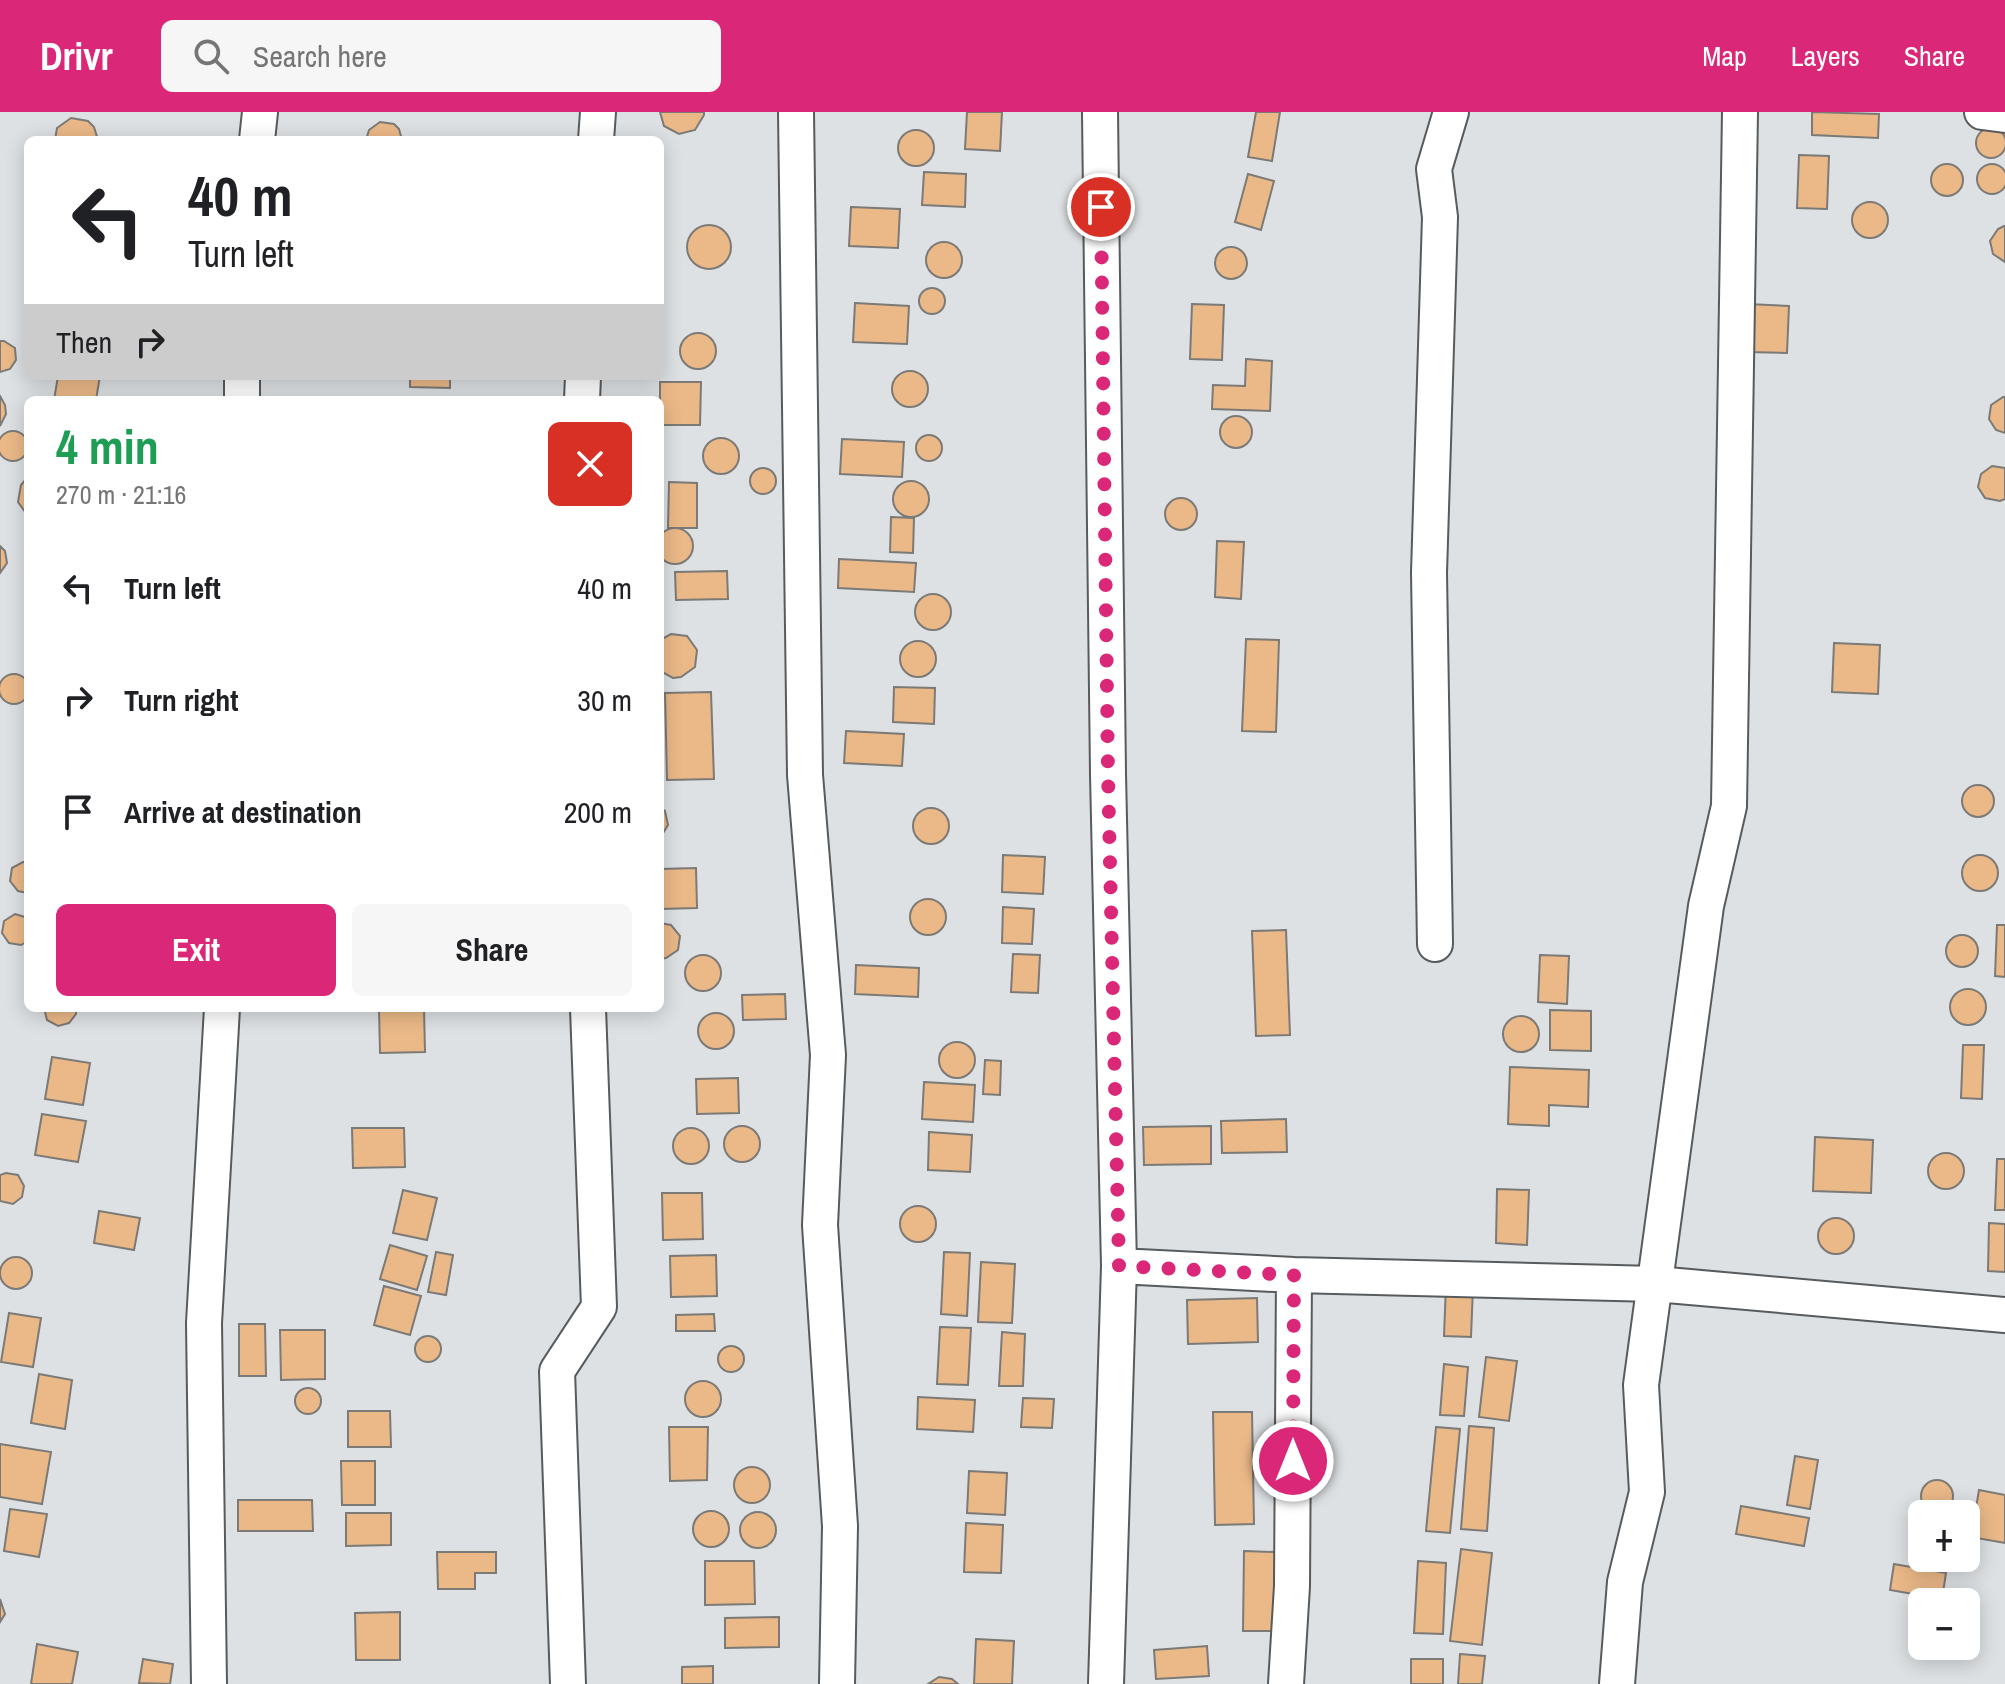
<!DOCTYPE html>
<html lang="en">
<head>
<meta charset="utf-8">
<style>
  :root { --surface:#fff; --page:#f6f6f6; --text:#202124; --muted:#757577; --accent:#db2777 }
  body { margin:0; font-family:"Archivo Narrow",sans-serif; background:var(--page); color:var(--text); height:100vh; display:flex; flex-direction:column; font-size:30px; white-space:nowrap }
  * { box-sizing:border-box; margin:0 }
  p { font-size:26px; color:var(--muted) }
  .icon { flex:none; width:44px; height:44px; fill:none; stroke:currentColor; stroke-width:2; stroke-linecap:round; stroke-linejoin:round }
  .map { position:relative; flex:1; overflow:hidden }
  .drawer { position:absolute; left:24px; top:284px; width:640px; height:616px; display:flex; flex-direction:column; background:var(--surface); border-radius:12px; box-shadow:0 4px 20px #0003 }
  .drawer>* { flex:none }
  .guide { position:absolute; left:24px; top:24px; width:640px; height:244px; border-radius:12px; box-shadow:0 4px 20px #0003; background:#fff; color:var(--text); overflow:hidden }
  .fabs { position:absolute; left:1908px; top:1388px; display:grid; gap:16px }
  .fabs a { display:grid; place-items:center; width:72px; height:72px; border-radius:12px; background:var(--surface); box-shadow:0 4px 20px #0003; font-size:40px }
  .pin { position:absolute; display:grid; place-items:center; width:68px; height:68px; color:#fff; margin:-34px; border:4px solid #fff; border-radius:50%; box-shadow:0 2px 8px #0007 }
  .me { position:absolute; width:88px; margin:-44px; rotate:0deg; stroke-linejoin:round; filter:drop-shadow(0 0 6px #0008) }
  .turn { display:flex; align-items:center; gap:28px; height:168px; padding:0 32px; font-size:36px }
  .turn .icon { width:104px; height:104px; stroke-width:2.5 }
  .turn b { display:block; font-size:56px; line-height:68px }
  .then { display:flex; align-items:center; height:76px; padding:0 32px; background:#0003; gap:16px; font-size:30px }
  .round { display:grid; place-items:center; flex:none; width:84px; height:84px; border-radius:12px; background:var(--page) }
  .overview { display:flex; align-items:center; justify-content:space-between; height:136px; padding:0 32px }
  h1 { font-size:48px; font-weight:800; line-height:60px; color:#1e9e55 }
  .button { display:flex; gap:16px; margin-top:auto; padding:16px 32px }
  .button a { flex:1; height:92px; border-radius:12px; background:var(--accent); color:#fff; font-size:32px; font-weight:800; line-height:92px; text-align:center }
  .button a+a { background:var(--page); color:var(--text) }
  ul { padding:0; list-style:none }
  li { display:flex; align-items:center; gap:24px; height:112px; padding:0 32px }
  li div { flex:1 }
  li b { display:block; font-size:30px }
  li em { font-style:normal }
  header { display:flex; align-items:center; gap:48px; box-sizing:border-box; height:112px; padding:0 40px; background:var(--accent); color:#fff }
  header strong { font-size:38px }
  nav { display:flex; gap:44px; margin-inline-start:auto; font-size:28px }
  .search { width:560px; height:72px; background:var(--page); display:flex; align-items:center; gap:20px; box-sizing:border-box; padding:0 28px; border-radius:12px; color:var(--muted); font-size:30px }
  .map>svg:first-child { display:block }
  .building { fill:#ebb988; stroke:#7c7a77; stroke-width:2 }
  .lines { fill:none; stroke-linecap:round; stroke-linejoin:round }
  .minor-casing { stroke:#585b5d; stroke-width:38 }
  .minor { stroke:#fff; stroke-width:34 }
  .route { stroke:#db2777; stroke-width:14; stroke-dasharray:0 25.2 }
</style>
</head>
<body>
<header>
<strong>Drivr</strong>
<div class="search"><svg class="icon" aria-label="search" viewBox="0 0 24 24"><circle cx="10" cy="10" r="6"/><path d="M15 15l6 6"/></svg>Search here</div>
<nav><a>Map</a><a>Layers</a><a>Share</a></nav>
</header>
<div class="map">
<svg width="2005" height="1572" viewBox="0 0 2005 1572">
  <rect width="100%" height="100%" fill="#dee1e3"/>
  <!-- building -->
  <path class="building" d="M660 0H704V3L695 18 679 22 664 14Z
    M967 0H1002L1000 39 965 37Z
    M1256 0H1280L1272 49 1248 45Z
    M1812 0 1879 2 1878 26 1812 23Z
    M71 6 88 9 94 15 98 28H55L57 16Z
    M380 10 394 12 399 17 402 28H366L369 18Z
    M1976 31a15 15 0 1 1 30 0a15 15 0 1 1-30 0Z
    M898 36a18 18 0 1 1 36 0a18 18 0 1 1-36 0Z
    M1799 43 1829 44 1827 97 1797 96Z
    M1977 67a15 15 0 1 1 30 0a15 15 0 1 1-30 0Z
    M1931 68a16 16 0 1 1 32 0a16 16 0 1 1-32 0Z
    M924 60 966 62 965 95 922 93Z
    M1248 62 1274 69 1261 118 1235 110Z
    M1852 108a18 18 0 1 1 36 0a18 18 0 1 1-36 0Z
    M851 95 900 97 898 136 849 134Z
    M687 135a22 22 0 1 1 44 0a22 22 0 1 1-44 0Z
    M2004 114H2005V150L1993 142 1990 129 1998 117Z
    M926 148a18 18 0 1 1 36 0a18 18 0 1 1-36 0Z
    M1215 151a16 16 0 1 1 32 0a16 16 0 1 1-32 0Z
    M919 189a13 13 0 1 1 26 0a13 13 0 1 1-26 0Z
    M855 191 909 194 907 232 853 230Z
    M1192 192 1224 193 1222 248 1190 247Z
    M1748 192 1789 194 1787 241 1747 240Z
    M680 239a18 18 0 1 1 36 0a18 18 0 1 1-36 0Z
    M0 229H4L15 236 16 248 10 257 0 260Z
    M1246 247 1272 249 1270 299 1212 297 1213 273 1245 274Z
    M892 277a18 18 0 1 1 36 0a18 18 0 1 1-36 0Z
    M58 264H100L96 288H54Z
    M410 264H450V276L410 275Z
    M660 270H701L700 313H660Z
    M0 284 5 293 6 302 0 314Z
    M2003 285H2005V321L1996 318 1989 307 1991 293Z
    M1220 320a16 16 0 1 1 32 0a16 16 0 1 1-32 0Z
    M-2 334a15 15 0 1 1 30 0a15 15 0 1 1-30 0Z
    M916 336a13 13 0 1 1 26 0a13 13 0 1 1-26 0Z
    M703 344a18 18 0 1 1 36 0a18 18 0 1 1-36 0Z
    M842 327 904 330 902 365 840 362Z
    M1992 354 2005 356V387L2000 389 1985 386 1978 375 1981 362Z
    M750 369a13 13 0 1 1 26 0a13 13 0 1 1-26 0Z
    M27 366H28V404L18 390 21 373Z
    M893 387a18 18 0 1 1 36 0a18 18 0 1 1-36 0Z
    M669 370 697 371V416H668Z
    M1165 402a16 16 0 1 1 32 0a16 16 0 1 1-32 0Z
    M891 405 914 406 913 441 890 440Z
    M657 434a18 18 0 1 1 36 0a18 18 0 1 1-36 0Z
    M1217 429 1244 430 1241 487 1215 485Z
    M0 434 5 439 7 451 0 461Z
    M839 447 916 451 914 480 838 476Z
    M727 459 728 487 676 488 675 460Z
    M915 500a18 18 0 1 1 36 0a18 18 0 1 1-36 0Z
    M671 522 687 524 697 538 695 555 681 565 673 566 660 559V528Z
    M1246 527 1279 528 1276 620 1242 619Z
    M900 547a18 18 0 1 1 36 0a18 18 0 1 1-36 0Z
    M1834 531 1880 533 1878 582 1832 580Z
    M-1 577a15 15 0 1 1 30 0a15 15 0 1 1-30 0Z
    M894 575 935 576 934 612 893 610Z
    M711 580 714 667 667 668 665 581Z
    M846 619 904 622 902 654 844 651Z
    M1962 689a16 16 0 1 1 32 0a16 16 0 1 1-32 0Z
    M660 695 665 699 668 713 660 726Z
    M913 714a18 18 0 1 1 36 0a18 18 0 1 1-36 0Z
    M1962 761a18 18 0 1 1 36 0a18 18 0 1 1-36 0Z
    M1003 743 1045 745 1043 782 1002 780Z
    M23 750H28V781L18 779 10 769 12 756Z
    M696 756 697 796 660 797V757Z
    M910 805a18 18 0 1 1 36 0a18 18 0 1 1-36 0Z
    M1003 795 1034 797 1032 832 1002 831Z
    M15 802 28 806V829L21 833 9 831 2 821 4 809Z
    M660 811 671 813 680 824 678 838 666 846 660 847Z
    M1997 813H2005V865L1995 864Z
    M1286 818 1290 923 1256 924 1252 819Z
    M1946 839a16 16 0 1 1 32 0a16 16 0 1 1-32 0Z
    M1013 842 1040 843 1038 881 1011 880Z
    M1540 843 1569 844 1567 892 1538 890Z
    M685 861a18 18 0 1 1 36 0a18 18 0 1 1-36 0Z
    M856 853 919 856 918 885 855 882Z
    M1950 895a18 18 0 1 1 36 0a18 18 0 1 1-36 0Z
    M785 882 786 907 743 908 742 883Z
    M44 896H76V902L69 911 58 914 47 908Z
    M379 896H424L425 940 380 941Z
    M1550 898 1591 899V939L1550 938Z
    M698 919a18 18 0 1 1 36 0a18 18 0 1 1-36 0Z
    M1503 922a18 18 0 1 1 36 0a18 18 0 1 1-36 0Z
    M939 948a18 18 0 1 1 36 0a18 18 0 1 1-36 0Z
    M1963 933H1984L1982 987 1961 986Z
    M52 945 90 951 83 993 45 987Z
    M985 948 1001 949 1000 983 983 982Z
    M1510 955 1589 958 1588 995 1549 993V1014L1508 1012Z
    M738 966 739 1001 697 1002 696 967Z
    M924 970 975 973 973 1010 922 1007Z
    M42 1002 86 1009 78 1050 35 1043Z
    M1286 1007 1287 1040 1222 1041 1221 1009Z
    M724 1032a18 18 0 1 1 36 0a18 18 0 1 1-36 0Z
    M1211 1014V1052L1144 1053 1143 1015Z
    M352 1016H404L405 1055 353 1056Z
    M673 1034a18 18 0 1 1 36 0a18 18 0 1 1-36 0Z
    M929 1020 972 1023 970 1060 928 1058Z
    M1815 1025 1873 1028 1871 1081 1813 1079Z
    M1928 1059a18 18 0 1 1 36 0a18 18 0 1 1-36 0Z
    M1997 1047H2005V1098H1995Z
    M6 1061 18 1063 24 1074 22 1085 13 1092 0 1089V1063Z
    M1497 1077 1529 1078 1527 1133 1496 1131Z
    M403 1078 437 1086 427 1128 393 1121Z
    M662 1081H702L703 1127 663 1128Z
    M900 1112a18 18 0 1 1 36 0a18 18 0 1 1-36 0Z
    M99 1099 140 1106 134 1138 94 1131Z
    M1818 1124a18 18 0 1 1 36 0a18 18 0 1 1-36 0Z
    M1989 1111 2005 1112V1160L1988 1159Z
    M390 1133 427 1144 417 1178 380 1167Z
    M436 1140 453 1143 446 1183 428 1180Z
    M944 1140 970 1141 967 1204 941 1202Z
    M716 1143 717 1184 671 1185 670 1144Z
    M0 1161a16 16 0 1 1 32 0a16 16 0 1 1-32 0Z
    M981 1150 1015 1152 1012 1211 978 1210Z
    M1446 1173 1473 1175 1471 1225 1444 1224Z
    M384 1174 421 1184 410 1223 374 1213Z
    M1257 1186 1258 1230 1188 1232 1187 1188Z
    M9 1201 41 1206 33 1255 1 1250Z
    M714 1202 715 1219H676V1203Z
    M239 1212H265L266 1264H239Z
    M940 1215 971 1216 968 1273 937 1272Z
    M280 1218H325V1267L281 1268Z
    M1002 1220 1025 1222 1023 1274H999Z
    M415 1237a13 13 0 1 1 26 0a13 13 0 1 1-26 0Z
    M718 1247a13 13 0 1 1 26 0a13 13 0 1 1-26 0Z
    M1486 1245 1517 1249 1509 1309 1479 1305Z
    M1444 1252 1468 1255 1464 1304 1440 1303Z
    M39 1262 72 1268 65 1317 31 1311Z
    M685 1287a18 18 0 1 1 36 0a18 18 0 1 1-36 0Z
    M295 1289a13 13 0 1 1 26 0a13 13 0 1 1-26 0Z
    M918 1285 975 1288 973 1320 917 1317Z
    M1023 1286 1054 1287 1052 1316 1021 1315Z
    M348 1299H390L391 1335H348Z
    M1213 1300H1252L1254 1412 1215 1413Z
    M1469 1314 1494 1316 1487 1419 1461 1417Z
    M669 1315H708L707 1368 670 1369Z
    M1436 1315 1460 1317 1450 1421 1426 1419Z
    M0 1332 51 1340 42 1392 0 1385Z
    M1795 1344 1818 1348 1810 1397 1787 1393Z
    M341 1349H375V1393H342Z
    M734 1373a18 18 0 1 1 36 0a18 18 0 1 1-36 0Z
    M969 1359 1007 1361 1005 1403 967 1401Z
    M1921 1384a16 16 0 1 1 32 0a16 16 0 1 1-32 0Z
    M1979 1378 2005 1383V1431L1971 1425Z
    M238 1388H312L313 1419H238Z
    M1741 1394 1809 1406 1804 1434 1736 1422Z
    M10 1397 47 1402 39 1445 4 1439Z
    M693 1417a18 18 0 1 1 36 0a18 18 0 1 1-36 0Z
    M740 1418a18 18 0 1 1 36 0a18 18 0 1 1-36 0Z
    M346 1401H391V1433L346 1434Z
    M966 1411 1003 1413 1001 1461 964 1460Z
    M1461 1437 1492 1441 1482 1533 1450 1529Z
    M1244 1439 1275 1440 1273 1519H1243Z
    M437 1440H496V1461H475V1477H438Z
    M705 1449H754L755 1492 705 1493Z
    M1418 1449 1446 1451 1443 1522 1414 1521Z
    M1894 1452 1946 1461 1942 1487 1890 1478Z
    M0 1487 5 1502 0 1510Z
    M400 1500V1548H356L355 1501Z
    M779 1505V1535L725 1536V1506Z
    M976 1527 1014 1529 1012 1572H974Z
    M37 1532 78 1540 72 1572H31Z
    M1207 1534 1209 1564 1156 1567 1154 1538Z
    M1460 1542 1485 1544 1482 1572H1458Z
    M143 1547 173 1552 170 1572 139 1571Z
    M1411 1547H1443V1572H1411Z
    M713 1554V1572H682V1555Z
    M939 1565 952 1567 958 1572H928Z"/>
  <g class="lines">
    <defs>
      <path id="minor" d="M796 0 805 663 828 943 820 1113 840 1414 837 1572
        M1100 0 1108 662 1119 1154 1106 1572
        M1982 0 2005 3
        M257 28 260 0
        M596 28 598 0
        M242 288V264
        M582 288 583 264
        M1435 832 1429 461 1440 105 1434 57 1451 0
        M1119 1154 1294 1163 1656 1172 2005 1203
        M209 1572 204 1211 222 896
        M568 1572 557 1259 599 1195 588 896
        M1286 1572 1292 1474 1294 1163
        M1617 1572 1625 1470 1647 1380 1641 1273 1706 794 1729 694 1740 0"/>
    </defs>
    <!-- minor casing -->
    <use href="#minor" class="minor-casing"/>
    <!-- minor -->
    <use href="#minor" class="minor"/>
  </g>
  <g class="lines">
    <!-- route -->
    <path class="route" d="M1101 95 1108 662 1119 1154 1294 1163 1293 1349"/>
  </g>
</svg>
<div class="fabs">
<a>+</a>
<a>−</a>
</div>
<div class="pin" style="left:1101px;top:95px;background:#d93025"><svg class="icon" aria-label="arrive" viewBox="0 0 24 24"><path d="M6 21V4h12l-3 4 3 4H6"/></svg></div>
<svg class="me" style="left:1293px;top:1349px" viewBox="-20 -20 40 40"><circle r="17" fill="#db2777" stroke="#fff" stroke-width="3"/><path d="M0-11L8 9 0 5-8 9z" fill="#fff"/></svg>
<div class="guide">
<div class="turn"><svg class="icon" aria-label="left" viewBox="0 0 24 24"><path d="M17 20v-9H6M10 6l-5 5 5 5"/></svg><div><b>40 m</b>Turn left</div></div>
<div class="then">Then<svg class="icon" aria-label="right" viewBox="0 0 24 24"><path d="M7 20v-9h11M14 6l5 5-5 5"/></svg></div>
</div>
<section class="drawer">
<div class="overview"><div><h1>4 min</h1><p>270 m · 21:16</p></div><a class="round" style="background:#d93025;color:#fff"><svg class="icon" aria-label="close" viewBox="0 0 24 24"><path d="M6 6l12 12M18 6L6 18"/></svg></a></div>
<ul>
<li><svg class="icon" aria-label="left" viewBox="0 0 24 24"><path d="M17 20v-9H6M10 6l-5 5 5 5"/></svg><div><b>Turn left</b></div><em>40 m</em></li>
<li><svg class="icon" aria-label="right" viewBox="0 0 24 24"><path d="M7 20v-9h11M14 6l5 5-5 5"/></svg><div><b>Turn right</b></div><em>30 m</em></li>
<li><svg class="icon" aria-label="arrive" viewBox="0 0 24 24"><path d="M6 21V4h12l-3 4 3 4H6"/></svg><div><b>Arrive at destination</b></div><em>200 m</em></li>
</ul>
<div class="button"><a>Exit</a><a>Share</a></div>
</section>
</div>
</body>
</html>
